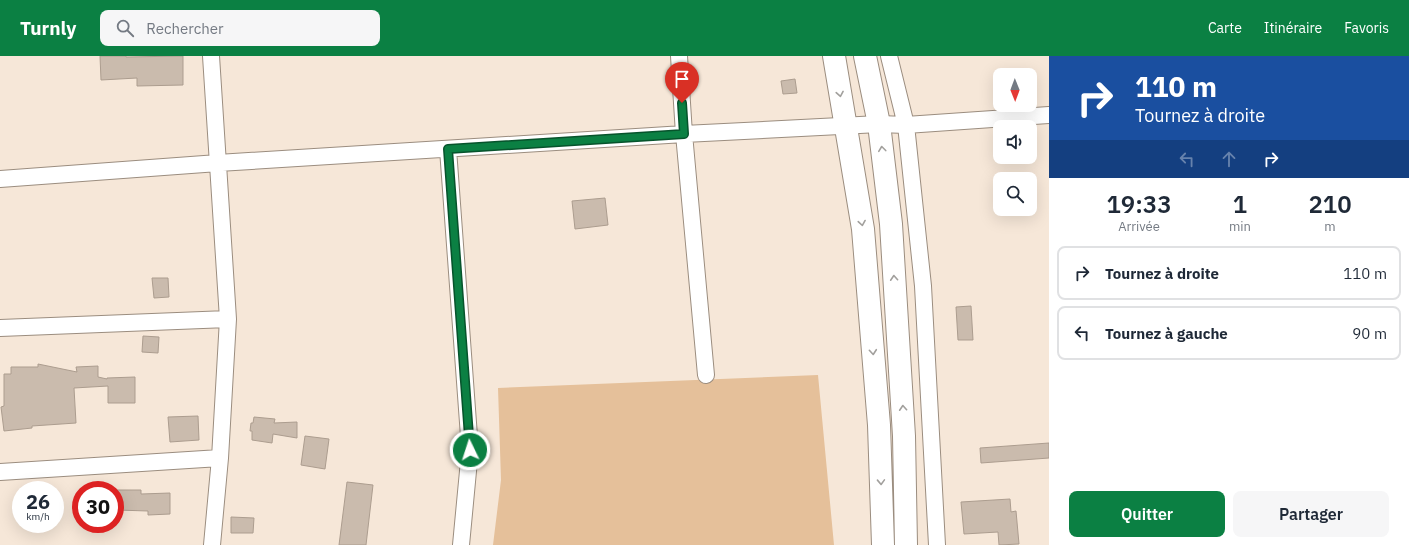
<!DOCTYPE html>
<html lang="fr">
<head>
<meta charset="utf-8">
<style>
  :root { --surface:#fff; --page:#f6f6f7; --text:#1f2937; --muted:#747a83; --line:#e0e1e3; --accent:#0b8043 }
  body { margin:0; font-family:"IBM Plex Sans",sans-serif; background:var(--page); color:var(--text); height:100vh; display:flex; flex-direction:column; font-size:15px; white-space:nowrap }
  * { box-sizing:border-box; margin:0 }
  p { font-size:13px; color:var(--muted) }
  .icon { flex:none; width:22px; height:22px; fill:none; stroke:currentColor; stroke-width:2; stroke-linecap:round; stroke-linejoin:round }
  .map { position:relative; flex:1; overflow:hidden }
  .sheet { display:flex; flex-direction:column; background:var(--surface); width:360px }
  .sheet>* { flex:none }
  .hud { background:#1a4fa0; color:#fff; overflow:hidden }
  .needle { width:26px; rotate:179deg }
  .controls { position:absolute; left:993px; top:12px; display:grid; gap:8px }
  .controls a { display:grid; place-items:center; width:44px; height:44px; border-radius:8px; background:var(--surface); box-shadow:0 4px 16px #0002; font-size:20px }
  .speed { position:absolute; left:12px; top:425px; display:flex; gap:8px; font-size:20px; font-weight:700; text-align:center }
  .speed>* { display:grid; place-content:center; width:52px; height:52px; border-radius:50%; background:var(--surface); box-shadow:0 4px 16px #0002; line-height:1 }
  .speed small { font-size:10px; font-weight:400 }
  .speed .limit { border:6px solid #d22; background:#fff; color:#111 }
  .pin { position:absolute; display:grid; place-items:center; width:34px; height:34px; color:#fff; margin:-41px -17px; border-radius:50% 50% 50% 0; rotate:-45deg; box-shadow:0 0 4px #0007 }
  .pin .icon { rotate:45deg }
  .me { position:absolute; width:44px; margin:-22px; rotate:356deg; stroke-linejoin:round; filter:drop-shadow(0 0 3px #0008) }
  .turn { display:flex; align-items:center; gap:14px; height:84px; padding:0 20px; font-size:18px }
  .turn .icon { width:52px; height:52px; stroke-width:2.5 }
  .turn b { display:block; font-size:28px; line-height:34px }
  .lanes { display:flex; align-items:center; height:38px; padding:0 20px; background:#0003; justify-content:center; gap:20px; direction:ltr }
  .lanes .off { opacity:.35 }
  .eta { display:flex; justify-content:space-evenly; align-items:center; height:68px; text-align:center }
  .eta b { font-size:24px; font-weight:600; line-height:28px }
  .button { display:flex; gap:8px; margin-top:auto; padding:8px 20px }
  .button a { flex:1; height:46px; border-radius:8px; background:var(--accent); color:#fff; font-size:16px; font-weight:600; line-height:46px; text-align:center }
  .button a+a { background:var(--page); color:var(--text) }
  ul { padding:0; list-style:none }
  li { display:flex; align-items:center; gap:12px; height:54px; margin:0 8px 6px; padding:0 12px; border:2px solid var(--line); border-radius:8px }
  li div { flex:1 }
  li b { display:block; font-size:15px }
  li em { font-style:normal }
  header { display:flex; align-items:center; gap:24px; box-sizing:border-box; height:56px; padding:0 20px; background:var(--accent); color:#fff }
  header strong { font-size:19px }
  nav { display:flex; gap:22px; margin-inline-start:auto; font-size:14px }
  .search { width:280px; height:36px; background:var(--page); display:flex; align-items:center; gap:10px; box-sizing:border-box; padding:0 14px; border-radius:8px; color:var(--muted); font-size:15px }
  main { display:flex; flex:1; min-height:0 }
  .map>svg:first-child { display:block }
  .green { fill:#e5c09a }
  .building { fill:#cabbad; stroke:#ac9d8f }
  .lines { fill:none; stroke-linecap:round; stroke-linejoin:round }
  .street-casing { stroke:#9b8d7f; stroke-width:18 }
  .primary-casing { stroke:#9b8d7f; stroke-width:24 }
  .street { stroke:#fff; stroke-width:16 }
  .primary { stroke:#fff; stroke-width:22 }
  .oneway { stroke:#a2a09d }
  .route-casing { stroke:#07532c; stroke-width:10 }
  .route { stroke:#0b8043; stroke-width:7 }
</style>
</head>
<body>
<header>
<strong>Turnly</strong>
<div class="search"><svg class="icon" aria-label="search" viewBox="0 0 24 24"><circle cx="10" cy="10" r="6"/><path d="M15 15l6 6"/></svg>Rechercher</div>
<nav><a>Carte</a><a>Itinéraire</a><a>Favoris</a></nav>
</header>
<main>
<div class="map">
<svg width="1049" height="489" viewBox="0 0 1049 489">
  <rect width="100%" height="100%" fill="#f6e7d8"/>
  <!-- green -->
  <path class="green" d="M818 319 834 489H493L501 424 498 332Z"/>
  <!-- building -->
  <path class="building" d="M100 0H126V1L183 0V29L137 30V22L101 24Z
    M795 23 797 37 783 38 781 25Z
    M605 142 608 169 575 173 572 145Z
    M152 222H168L169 241 154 242Z
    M971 250 973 284H958L956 251Z
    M143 280 159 281 158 297 142 296Z
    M38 308 77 316 76 311 98 310V321L107 323V322L135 321V347H108V330L74 332 76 367 32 370V372L4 375 1 351 4 350V318H11V311H38Z
    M198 360 199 384 170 386 168 361Z
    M254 361 275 363 274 367 297 366V382L273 378 272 387 252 384V375H250L251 367H253Z
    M305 380 329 383 325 413 301 409Z
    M1049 387V402L981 407 980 392Z
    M347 426 373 429 366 489H339Z
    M117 434H141V438L170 437V458L148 459V455L117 454Z
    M1010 443 1011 456 1016 455 1019 488 999 489 998 476 964 478 961 446Z
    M231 461 254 462 253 477H231Z"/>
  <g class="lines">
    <defs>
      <path id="street" d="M211 0 228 263 220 402 212 489
        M679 0 684 78 706 319
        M889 0 906 69 923 230 937 489
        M448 93 470 394 461 489
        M0 123 218 107 684 78 879 68 906 69 1049 59
        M0 272 228 263
        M0 416 220 402"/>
      <path id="primary" d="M834 0 863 173 879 369 883 489
        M865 0 879 68 891 168 904 380 906 489"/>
    </defs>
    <!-- street casing -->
    <use href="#street" class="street-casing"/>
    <!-- primary casing -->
    <use href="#primary" class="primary-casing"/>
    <!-- street -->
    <use href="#street" class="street"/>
    <!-- primary -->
    <use href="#primary" class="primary"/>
  </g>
  <!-- one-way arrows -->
  <defs><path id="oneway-chevron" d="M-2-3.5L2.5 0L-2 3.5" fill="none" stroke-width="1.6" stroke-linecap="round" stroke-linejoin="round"/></defs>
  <g class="oneway">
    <use href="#oneway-chevron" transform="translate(840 38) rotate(80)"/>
    <use href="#oneway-chevron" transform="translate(882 93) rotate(-97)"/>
    <use href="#oneway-chevron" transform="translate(862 167) rotate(81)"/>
    <use href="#oneway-chevron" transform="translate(894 222) rotate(-94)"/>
    <use href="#oneway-chevron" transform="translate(873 296) rotate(85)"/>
    <use href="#oneway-chevron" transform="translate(903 352) rotate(-94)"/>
    <use href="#oneway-chevron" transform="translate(881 426) rotate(88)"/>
  </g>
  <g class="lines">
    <defs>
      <path id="route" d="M470 394 448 93 684 78 682 47"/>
    </defs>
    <!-- route casing -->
    <use href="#route" class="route-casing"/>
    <!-- route -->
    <use href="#route" class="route"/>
  </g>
</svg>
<div class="controls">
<a><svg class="needle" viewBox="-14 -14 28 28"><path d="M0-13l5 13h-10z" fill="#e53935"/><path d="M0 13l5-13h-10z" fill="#747a83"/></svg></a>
<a><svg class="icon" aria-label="sound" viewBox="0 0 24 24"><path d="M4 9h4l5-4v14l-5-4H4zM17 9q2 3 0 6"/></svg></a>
<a><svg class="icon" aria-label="search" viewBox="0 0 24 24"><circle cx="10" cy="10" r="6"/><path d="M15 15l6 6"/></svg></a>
</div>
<div class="speed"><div>26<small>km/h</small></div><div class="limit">30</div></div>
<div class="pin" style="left:682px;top:47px;background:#d93025"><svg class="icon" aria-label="arrive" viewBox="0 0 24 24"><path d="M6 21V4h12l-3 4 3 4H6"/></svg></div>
<svg class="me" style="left:470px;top:394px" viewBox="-20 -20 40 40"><circle r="17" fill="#0b8043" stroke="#fff" stroke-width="3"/><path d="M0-11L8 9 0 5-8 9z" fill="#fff"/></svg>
</div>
<section class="sheet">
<div class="hud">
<div class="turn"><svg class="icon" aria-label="right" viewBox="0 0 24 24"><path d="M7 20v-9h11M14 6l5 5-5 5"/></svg><div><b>110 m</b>Tournez à droite</div></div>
<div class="lanes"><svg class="icon off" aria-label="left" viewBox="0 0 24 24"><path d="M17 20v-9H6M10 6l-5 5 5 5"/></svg><svg class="icon off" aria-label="ahead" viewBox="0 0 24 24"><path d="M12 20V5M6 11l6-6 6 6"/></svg><svg class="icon" aria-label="right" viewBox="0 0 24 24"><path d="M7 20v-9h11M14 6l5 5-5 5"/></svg></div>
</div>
<div class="eta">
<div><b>19:33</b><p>Arrivée</p></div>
<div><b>1</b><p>min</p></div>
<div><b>210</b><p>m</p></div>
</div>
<ul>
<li><svg class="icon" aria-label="right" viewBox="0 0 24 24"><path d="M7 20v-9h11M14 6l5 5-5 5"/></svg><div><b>Tournez à droite</b></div><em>110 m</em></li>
<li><svg class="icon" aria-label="left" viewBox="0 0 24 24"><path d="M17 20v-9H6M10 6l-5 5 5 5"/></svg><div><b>Tournez à gauche</b></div><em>90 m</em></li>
</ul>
<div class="button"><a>Quitter</a><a>Partager</a></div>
</section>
</main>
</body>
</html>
